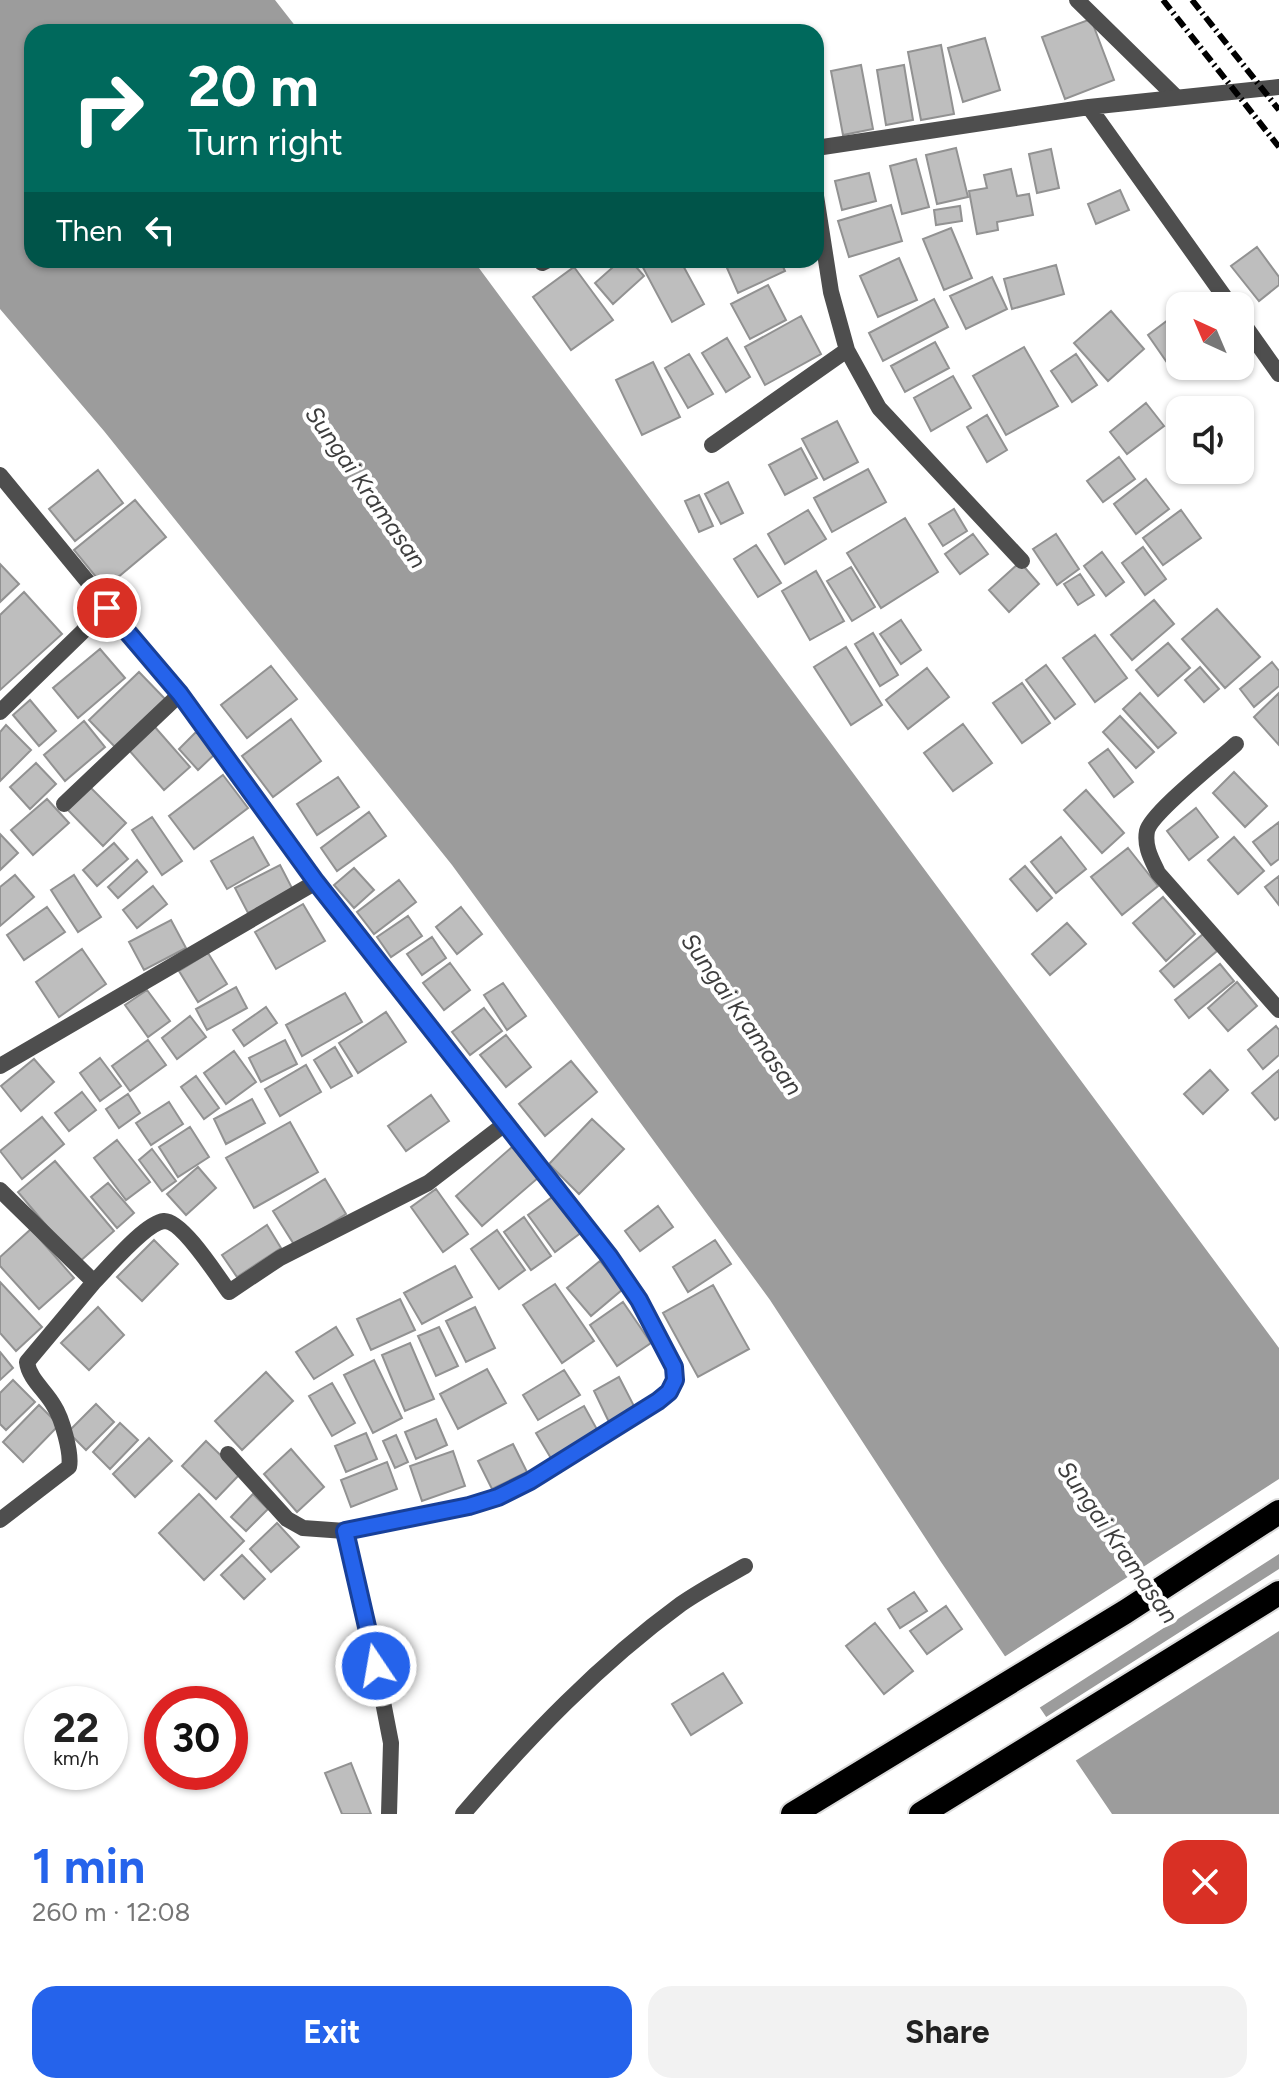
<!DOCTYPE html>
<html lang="en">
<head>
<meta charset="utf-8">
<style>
  :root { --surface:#fff; --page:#f2f2f2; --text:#222; --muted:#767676; --accent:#2563eb }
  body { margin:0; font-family:Figtree,sans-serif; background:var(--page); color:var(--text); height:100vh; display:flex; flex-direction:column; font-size:30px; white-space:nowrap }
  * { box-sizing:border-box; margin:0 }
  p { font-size:26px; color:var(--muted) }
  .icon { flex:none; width:44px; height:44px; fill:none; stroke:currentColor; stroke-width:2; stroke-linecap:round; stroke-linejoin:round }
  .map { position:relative; height:1814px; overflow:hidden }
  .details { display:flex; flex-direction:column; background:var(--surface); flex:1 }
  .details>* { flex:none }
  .banner { position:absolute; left:24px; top:24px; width:800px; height:244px; border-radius:24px; box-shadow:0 2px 6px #0004; background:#00695c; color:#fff; overflow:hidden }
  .needle { width:52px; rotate:316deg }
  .buttons { position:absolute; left:1166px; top:292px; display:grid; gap:16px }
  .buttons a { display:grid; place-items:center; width:88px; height:88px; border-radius:16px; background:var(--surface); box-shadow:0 2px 6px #0004; font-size:40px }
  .speed { position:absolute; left:24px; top:1686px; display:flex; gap:16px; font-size:40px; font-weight:700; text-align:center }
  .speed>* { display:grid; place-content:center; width:104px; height:104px; border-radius:50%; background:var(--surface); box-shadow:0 2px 6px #0004; line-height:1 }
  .speed small { font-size:20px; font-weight:400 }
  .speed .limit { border:12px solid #d22; background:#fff; color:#111 }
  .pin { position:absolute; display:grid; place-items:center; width:68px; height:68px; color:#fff; margin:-34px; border:4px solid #fff; border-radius:50%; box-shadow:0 2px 8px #0007 }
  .me { position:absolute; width:88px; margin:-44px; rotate:348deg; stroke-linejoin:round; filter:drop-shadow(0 0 6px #0008) }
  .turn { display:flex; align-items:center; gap:28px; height:168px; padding:0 32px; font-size:36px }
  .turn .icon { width:104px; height:104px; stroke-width:2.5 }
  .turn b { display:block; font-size:56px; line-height:68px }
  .then { display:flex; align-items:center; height:76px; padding:0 32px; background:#0003; gap:16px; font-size:30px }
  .round { display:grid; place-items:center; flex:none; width:84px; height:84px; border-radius:24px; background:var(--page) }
  .overview { display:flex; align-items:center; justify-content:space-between; height:136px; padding:0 32px }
  h1 { font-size:48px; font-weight:700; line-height:60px; color:var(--accent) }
  .button { display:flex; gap:16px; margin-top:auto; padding:16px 32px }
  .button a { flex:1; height:92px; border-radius:24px; background:var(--accent); color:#fff; font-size:32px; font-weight:700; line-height:92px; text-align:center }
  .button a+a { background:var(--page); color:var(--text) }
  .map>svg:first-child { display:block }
  .water { fill:#9c9c9c }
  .pier { fill:#fff }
  .building { fill:#bebebe; stroke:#929292; stroke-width:2 }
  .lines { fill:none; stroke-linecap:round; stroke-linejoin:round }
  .highway-casing { stroke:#dbdbdb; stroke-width:28 }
  .lane { stroke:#4e4e4e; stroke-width:16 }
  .street { stroke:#4e4e4e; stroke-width:16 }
  .highway { stroke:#000; stroke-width:24 }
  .rail { stroke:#000; stroke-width:6; stroke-dasharray:12 4 2 4; stroke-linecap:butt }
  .route-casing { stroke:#184099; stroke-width:20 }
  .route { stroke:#2563eb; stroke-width:14 }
  .labels { text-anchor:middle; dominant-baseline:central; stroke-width:8; stroke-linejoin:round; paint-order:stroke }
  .water-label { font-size:24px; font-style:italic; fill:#3d3d3d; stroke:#fff }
</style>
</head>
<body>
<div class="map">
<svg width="1279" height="1814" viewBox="0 0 1279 1814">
  <rect width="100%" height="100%" fill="#fff"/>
  <!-- water -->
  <path class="water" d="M0 0H275L300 32H32V260H473L1279 1348V1814H1112L941 1562 770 1300 452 865 104 431 0 309Z"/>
  <!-- pier -->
  <path class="pier" d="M1279 1479V1554L1036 1710 1001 1659Z
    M1279 1569V1631L1072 1763 1043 1719Z"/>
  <!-- building -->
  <path class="building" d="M1091 19 1114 80 1065 99 1042 37Z
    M985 38 1000 90 963 102 948 48Z
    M941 45 954 114 921 120 908 52Z
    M861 65 873 129 843 135 831 71Z
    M904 65 913 120 886 125 877 70Z
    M956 148 968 197 937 204 926 155Z
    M1051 149 1059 188 1037 193 1029 154Z
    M916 159 929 207 902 214 890 166Z
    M1011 169 1017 196 1029 194 1033 215 997 222 998 230 977 234 969 191 987 188 984 175Z
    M869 173 876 201 842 210 835 181Z
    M1120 190 1129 210 1096 224 1088 204Z
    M891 205 902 241 849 257 838 221Z
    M960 206 962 221 936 225 934 210Z
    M951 228 972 278 944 290 923 239Z
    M1257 247 1279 277V285L1259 301 1231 266Z
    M899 258 917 300 878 317 860 276Z
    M621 260H630L644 276 613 304 595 283Z
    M639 260H680L704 304 672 322Z
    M743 260H780L785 271 738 293 727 268Z
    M1056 265 1064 294 1012 309 1004 279Z
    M574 267 613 320 571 350 533 297Z
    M992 277 1007 309 966 329 950 296Z
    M768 285 786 320 750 339 731 304Z
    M934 299 948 327 883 361 869 333Z
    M1111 311 1144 349 1108 381 1074 343Z
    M1180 311V366H1186L1175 374 1148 335Z
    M801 316 821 354 765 385 745 347Z
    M727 338 750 377 726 392 702 353Z
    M935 342 949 368 905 392 891 366Z
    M1024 347 1058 406 1006 435 973 376Z
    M689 354 713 394 688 408 665 368Z
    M1076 354 1097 385 1072 402 1051 371Z
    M653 362 680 417 642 435 616 380Z
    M953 376 971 408 931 431 914 398Z
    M1146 403 1164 426 1127 454 1110 432Z
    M987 415 1007 450 987 462 967 427Z
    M837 421 858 462 824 480 802 439Z
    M801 448 817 478 785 495 769 465Z
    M1119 457 1135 479 1103 502 1087 481Z
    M868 469 886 502 832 532 814 498Z
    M98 470 123 503 75 541 49 509Z
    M1146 479 1169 509 1136 534 1114 504Z
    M728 482 743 513 721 524 705 494Z
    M699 495 713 526 699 532 685 501Z
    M135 500 166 537 105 588 74 550Z
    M954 509 967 531 943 546 929 524Z
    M808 510 826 539 785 564 768 534Z
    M1181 510 1201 538 1163 565 1143 538Z
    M905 518 938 572 881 608 847 553Z
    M973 534 988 554 960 574 945 554Z
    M1056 534 1079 569 1057 585 1033 549Z
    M756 545 781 583 758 597 734 559Z
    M1143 547 1166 579 1145 595 1122 563Z
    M1102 552 1124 582 1106 596 1084 566Z
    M1020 562 1039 584 1009 612 989 590Z
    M0 564 19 584 0 602Z
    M851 567 875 607 852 621 827 581Z
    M816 571 844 621 810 640 782 591Z
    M1080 574 1094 595 1078 605 1064 584Z
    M24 592 62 634 0 690V615Z
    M1154 600 1174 624 1132 660 1111 635Z
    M1217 609 1260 657 1225 688 1182 639Z
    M901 620 921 650 901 664 880 634Z
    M873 633 898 675 880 686 855 644Z
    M1095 635 1127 678 1095 702 1063 658Z
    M1168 643 1190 668 1158 696 1136 670Z
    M846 647 882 705 851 725 814 667Z
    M100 649 125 678 78 718 53 688Z
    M1272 662 1279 671V686L1254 707 1240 689Z
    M1046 665 1075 704 1055 719 1026 680Z
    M271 666 297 699 247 738 221 705Z
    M1200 667 1219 689 1204 702 1185 680Z
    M927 668 949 697 908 729 886 700Z
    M139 672 168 702 117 749 89 720Z
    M1022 683 1050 723 1022 743 993 703Z
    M1140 693 1176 733 1158 748 1123 709Z
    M1279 693V745L1254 717Z
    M30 700 56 731 39 746 13 715Z
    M1120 716 1154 752 1136 768 1103 732Z
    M291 719 321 761 273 797 242 756Z
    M84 721 105 747 65 781 44 755Z
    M963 724 992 763 953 791 924 753Z
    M6 725 31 750 0 781V732Z
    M154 726 190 767 164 790 128 749Z
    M196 732 216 753 198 770 179 749Z
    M1108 749 1133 782 1114 797 1089 763Z
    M36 763 56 784 30 809 10 787Z
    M1234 772 1267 806 1245 827 1213 793Z
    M223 775 248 808 194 849 169 816Z
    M338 777 359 807 317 835 297 804Z
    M89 786 126 823 103 846 66 808Z
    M1086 790 1124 833 1102 853 1064 810Z
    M47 799 69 823 33 855 11 830Z
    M1196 808 1218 837 1189 860 1167 831Z
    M369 812 386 836 337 871 321 848Z
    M152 817 182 861 162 875 132 830Z
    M1279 822V859L1271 865 1253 842Z
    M0 834 18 853 0 870Z
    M253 837 269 865 227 889 211 861Z
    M1061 837 1086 869 1056 893 1031 862Z
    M1234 837 1264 871 1238 894 1208 860Z
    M114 843 128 859 97 886 83 870Z
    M1128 848 1158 886 1122 915 1091 877Z
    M137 860 147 872 118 898 108 887Z
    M280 865 293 890 248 913 235 888Z
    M1025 866 1052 898 1037 911 1010 879Z
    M354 868 374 890 354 908 334 885Z
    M15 875 34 897 0 926V887Z
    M74 875 101 917 78 932 51 890Z
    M1279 876V905L1265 887Z
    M399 880 416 902 374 934 357 912Z
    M153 886 167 904 137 928 123 910Z
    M1163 897 1195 934 1166 961 1133 923Z
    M303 904 325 941 276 969 255 932Z
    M47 907 65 932 24 960 7 935Z
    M461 907 482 934 457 954 436 927Z
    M408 916 422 936 391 957 377 937Z
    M171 920 186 948 144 970 129 942Z
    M1067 923 1086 944 1050 975 1032 954Z
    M1203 934 1217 951 1174 987 1160 971Z
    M432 937 446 958 422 975 407 954Z
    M82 949 106 984 59 1017 36 982Z
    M208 953 227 984 198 1002 179 971Z
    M450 963 470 990 444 1010 423 983Z
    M1220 964 1234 981 1189 1018 1175 1000Z
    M1237 982 1257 1006 1228 1031 1208 1008Z
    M503 983 526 1016 507 1030 484 995Z
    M236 987 247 1008 207 1030 196 1009Z
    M147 990 170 1021 148 1037 125 1005Z
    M345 993 362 1022 302 1056 286 1025Z
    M266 1007 277 1023 244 1046 233 1030Z
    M484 1008 502 1031 470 1055 452 1032Z
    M386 1012 406 1042 358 1073 339 1043Z
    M190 1016 206 1037 177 1059 162 1038Z
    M1276 1026 1279 1030V1055L1263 1069 1248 1050Z
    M506 1035 531 1067 506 1087 480 1055Z
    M148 1040 166 1065 130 1091 112 1066Z
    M285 1040 297 1064 261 1082 249 1058Z
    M335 1047 352 1076 331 1088 314 1060Z
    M234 1051 256 1082 226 1104 204 1073Z
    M100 1058 121 1086 100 1101 80 1073Z
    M34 1059 54 1082 21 1111 1 1086Z
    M571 1061 597 1092 545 1136 519 1104Z
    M306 1065 321 1092 280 1116 265 1089Z
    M1210 1070 1228 1090 1203 1114 1184 1094Z
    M1279 1070V1117L1275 1120 1252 1093Z
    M196 1076 219 1108 204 1119 181 1087Z
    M82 1092 96 1110 69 1131 55 1113Z
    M128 1094 140 1113 119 1128 106 1109Z
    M431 1095 449 1121 406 1151 388 1126Z
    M252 1099 265 1123 226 1144 214 1119Z
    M169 1102 183 1124 151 1145 136 1123Z
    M42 1117 64 1144 22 1179 0 1151Z
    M592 1119 624 1149 579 1194 549 1164Z
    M290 1122 318 1172 254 1208 226 1158Z
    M190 1127 209 1157 178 1177 159 1147Z
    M117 1140 150 1182 126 1200 94 1158Z
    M512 1147 538 1178 482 1226 456 1196Z
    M152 1149 176 1181 162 1191 139 1160Z
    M55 1161 114 1231 78 1263 18 1192Z
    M198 1167 216 1188 186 1215 167 1194Z
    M325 1179 346 1214 295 1246 273 1211Z
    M108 1183 134 1213 117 1228 91 1197Z
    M436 1189 468 1234 443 1252 411 1207Z
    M555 1195 582 1232 555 1252 528 1215Z
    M658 1206 673 1227 640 1251 625 1231Z
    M524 1217 551 1256 531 1270 504 1232Z
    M267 1225 281 1248 237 1277 222 1255Z
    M31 1229 74 1278 39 1309 0 1266V1257Z
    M497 1230 525 1270 499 1289 471 1249Z
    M154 1240 178 1264 142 1301 117 1277Z
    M715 1240 731 1264 688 1292 673 1267Z
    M600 1261 623 1289 591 1316 567 1288Z
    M455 1266 472 1297 422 1324 404 1293Z
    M0 1282 42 1327 16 1351 0 1333Z
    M555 1284 594 1341 562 1363 523 1305Z
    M713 1285 749 1349 698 1377 663 1313Z
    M400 1299 415 1330 371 1350 357 1319Z
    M623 1302 651 1343 617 1366 590 1325Z
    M98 1307 124 1335 89 1370 61 1343Z
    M475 1307 495 1348 466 1362 446 1321Z
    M336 1327 353 1355 314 1379 296 1352Z
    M439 1327 458 1366 436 1376 418 1336Z
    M410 1343 434 1399 405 1411 382 1355Z
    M0 1352 13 1368 0 1380Z
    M374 1360 402 1418 373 1433 344 1375Z
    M487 1369 506 1403 458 1429 440 1394Z
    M564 1370 580 1395 538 1420 523 1395Z
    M266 1372 293 1401 242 1450 215 1421Z
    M619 1377 635 1408 609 1422 594 1391Z
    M13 1380 35 1402 6 1430 0 1424V1393Z
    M332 1383 355 1423 332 1436 309 1396Z
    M96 1404 114 1422 86 1450 68 1432Z
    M39 1405 59 1425 23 1462 3 1442Z
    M584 1406 599 1433 552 1460 536 1433Z
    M436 1419 447 1445 416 1459 405 1432Z
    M120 1423 138 1440 110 1469 93 1452Z
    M366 1433 377 1459 346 1472 335 1446Z
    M396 1435 408 1462 395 1468 383 1441Z
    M149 1438 172 1461 135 1497 113 1474Z
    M206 1441 240 1474 216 1499 182 1466Z
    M513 1444 527 1472 492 1489 478 1461Z
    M291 1449 324 1487 297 1512 264 1474Z
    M453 1451 465 1486 422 1501 410 1466Z
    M387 1462 397 1489 351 1507 341 1480Z
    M199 1494 244 1541 204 1580 159 1533Z
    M253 1494 268 1509 246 1531 231 1517Z
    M277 1523 299 1547 271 1572 250 1549Z
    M242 1555 265 1579 244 1599 221 1575Z
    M914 1592 927 1611 900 1628 888 1609Z
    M946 1606 962 1629 927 1654 910 1631Z
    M875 1623 913 1671 884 1694 846 1646Z
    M723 1673 742 1703 691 1735 672 1704Z
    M351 1763 371 1814H342L325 1773Z"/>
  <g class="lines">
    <defs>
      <path id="highway" d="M793 1814 1125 1612 1279 1512
        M921 1814 1279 1593"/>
    </defs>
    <!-- highway casing -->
    <use href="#highway" class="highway-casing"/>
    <!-- lane -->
    <path class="lane" d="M1077 0 1175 96
      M463 1814C529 1737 599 1664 681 1604 701 1590 724 1578 745 1566"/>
    <!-- street -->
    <path class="street" d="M1089 107 1231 306
      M816 148 1089 107 1279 87
      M816 196 831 292 847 350 879 408 1022 561
      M542 263 548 260
      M1240 319 1279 374
      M712 445 847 350
      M0 475 180 694 316 882 594 1235 639 1300 674 1367 675 1380 669 1392 658 1401 530 1481 498 1497 469 1506 345 1531 303 1528 287 1519 228 1454
      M0 712 107 608
      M1236 744C1219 760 1151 813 1147 831 1144 847 1152 860 1158 873L1279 1010
      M64 804 180 694
      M0 1066 316 882
      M0 1190 94 1282 27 1362C29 1379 46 1391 54 1406 62 1418 72 1454 69 1467L0 1520
      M94 1282C108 1268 145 1223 164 1221 182 1220 218 1277 229 1292L280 1258 428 1183 506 1123
      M345 1531 371 1640 391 1743 389 1814"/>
    <!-- highway -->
    <use href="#highway" class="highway"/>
    <!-- rail -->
    <path class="rail" d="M1163 0 1279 147
      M1192 0 1279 110"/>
  </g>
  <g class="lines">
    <defs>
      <path id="route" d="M107 608 180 694 316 882 609 1256 639 1300 674 1367 675 1380 669 1392 658 1401 530 1481 498 1497 469 1506 345 1531 376 1666"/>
    </defs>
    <!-- route casing -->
    <use href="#route" class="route-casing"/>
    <!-- route -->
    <use href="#route" class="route"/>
  </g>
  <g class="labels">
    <!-- water labels -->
    <g class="water-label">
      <text transform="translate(366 487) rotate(55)">Sungai Kramasan</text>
      <text transform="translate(742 1014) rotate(55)">Sungai Kramasan</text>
      <text transform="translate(1118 1542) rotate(55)">Sungai Kramasan</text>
    </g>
  </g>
</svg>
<div class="buttons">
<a><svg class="needle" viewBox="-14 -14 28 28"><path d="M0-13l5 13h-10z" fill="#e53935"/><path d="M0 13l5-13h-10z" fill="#767676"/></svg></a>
<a><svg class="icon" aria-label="sound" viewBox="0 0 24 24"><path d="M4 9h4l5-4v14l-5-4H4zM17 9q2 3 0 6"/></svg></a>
</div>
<div class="speed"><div>22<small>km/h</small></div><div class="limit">30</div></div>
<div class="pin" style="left:107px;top:608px;background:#d93025"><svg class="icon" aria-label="arrive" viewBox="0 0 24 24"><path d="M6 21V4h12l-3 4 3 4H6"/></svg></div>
<svg class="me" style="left:376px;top:1666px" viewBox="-20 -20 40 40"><circle r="17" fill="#2563eb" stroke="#fff" stroke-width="3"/><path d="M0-11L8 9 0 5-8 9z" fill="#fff"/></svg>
<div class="banner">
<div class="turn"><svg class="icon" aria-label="right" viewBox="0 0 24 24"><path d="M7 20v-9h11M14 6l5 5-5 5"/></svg><div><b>20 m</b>Turn right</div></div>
<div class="then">Then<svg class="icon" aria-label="left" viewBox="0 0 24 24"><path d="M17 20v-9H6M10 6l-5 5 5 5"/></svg></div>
</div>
</div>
<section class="details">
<div class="overview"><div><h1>1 min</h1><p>260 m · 12:08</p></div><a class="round" style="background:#d93025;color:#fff"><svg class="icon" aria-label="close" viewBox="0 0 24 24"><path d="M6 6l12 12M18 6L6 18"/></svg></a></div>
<div class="button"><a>Exit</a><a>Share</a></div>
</section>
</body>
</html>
